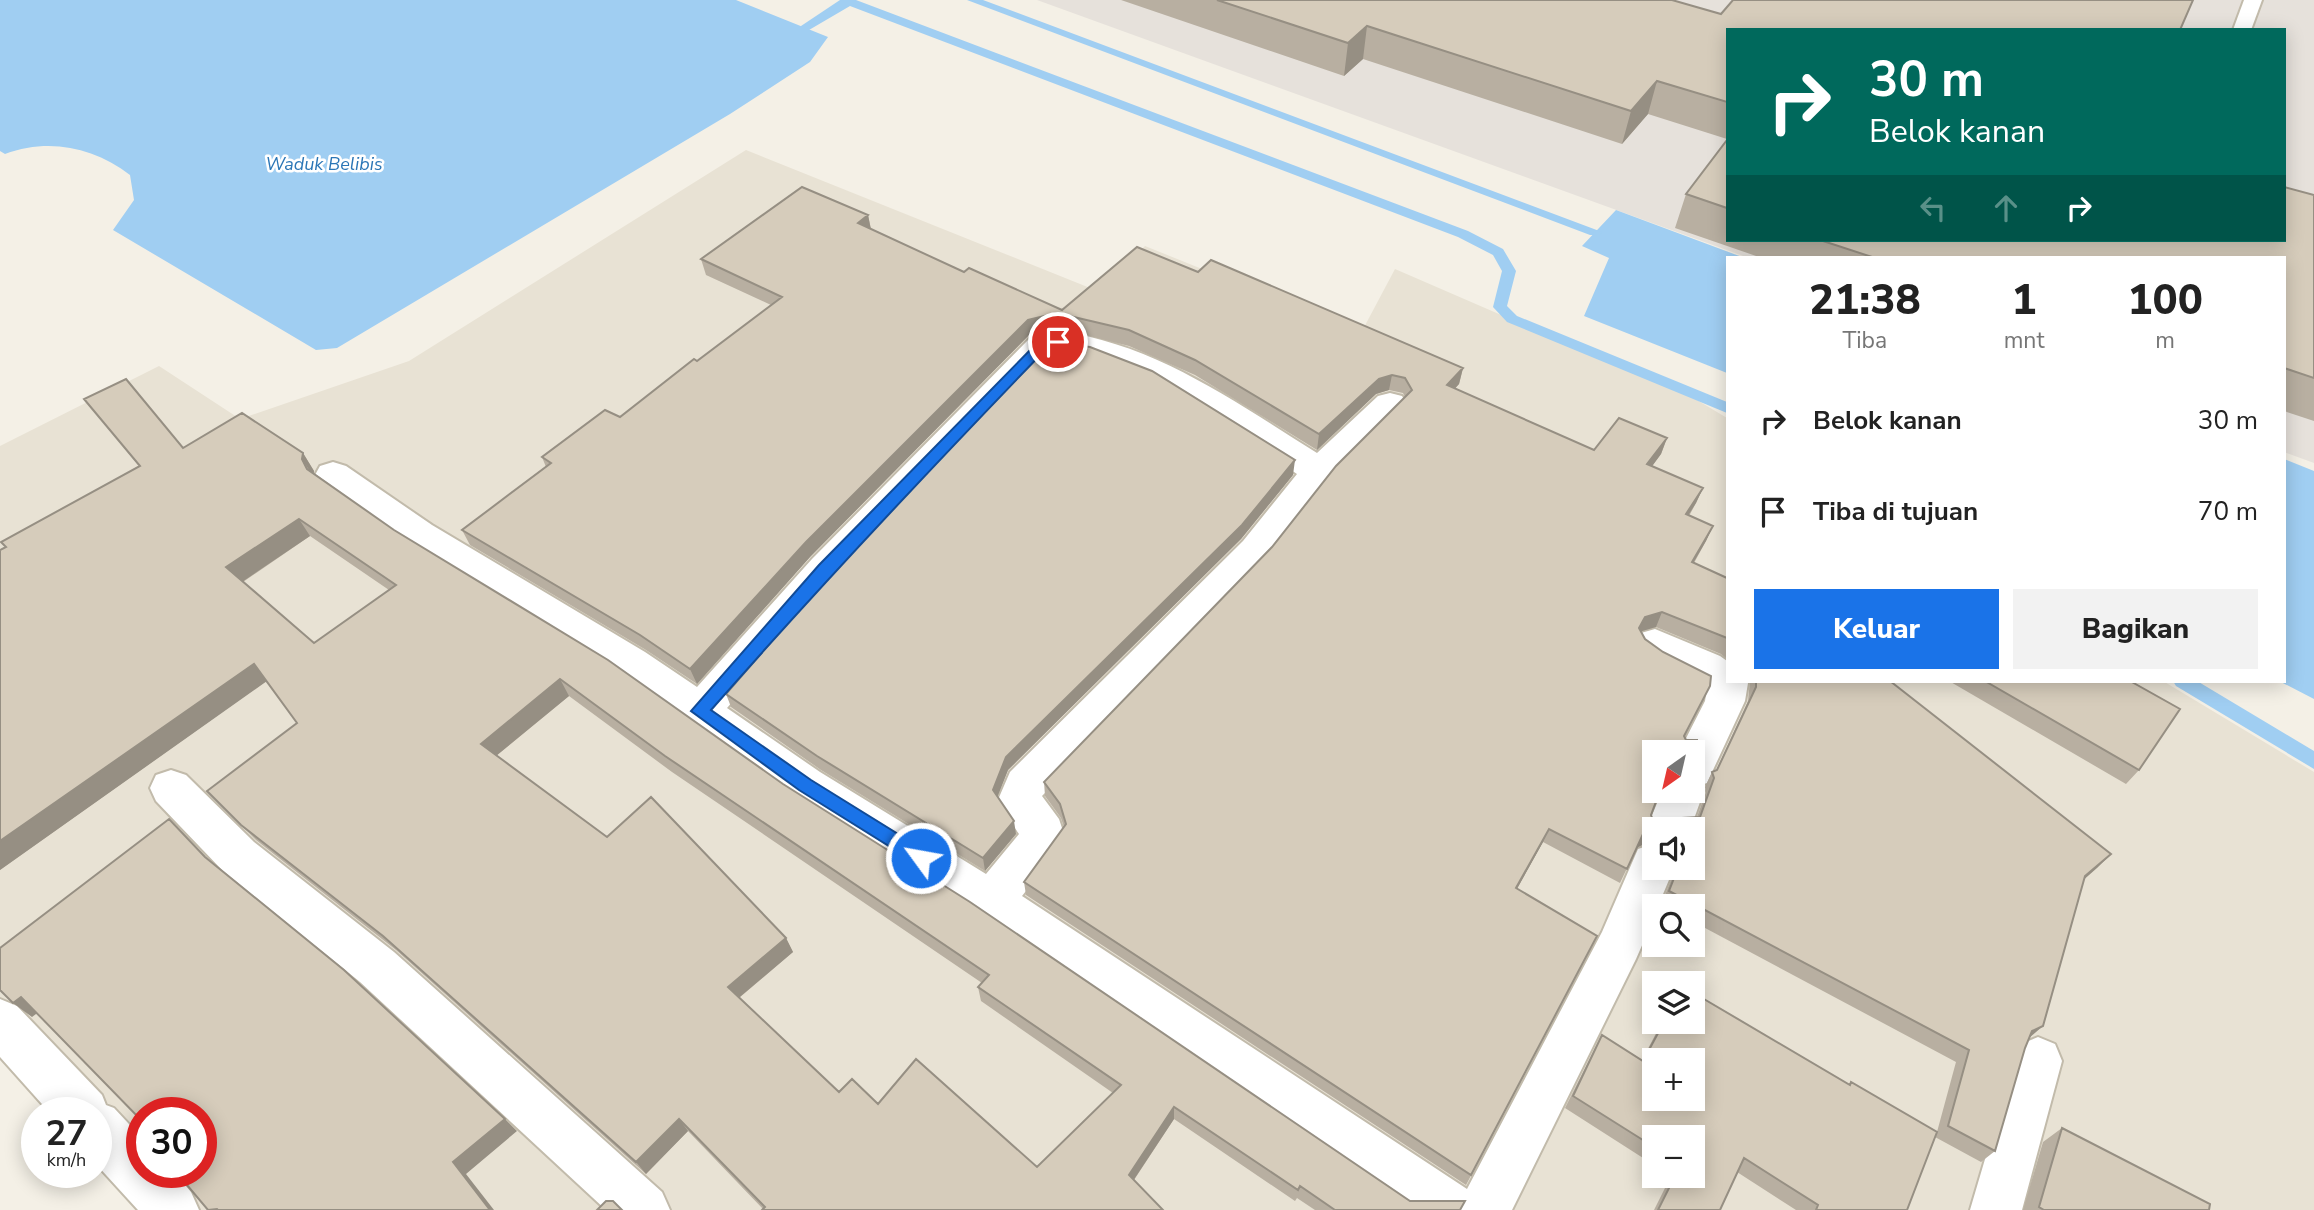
<!DOCTYPE html>
<html lang="id">
<head>
<meta charset="utf-8">
<style>
  :root { --surface:#fff; --page:#f2f2f2; --text:#222; --muted:#767676; --accent:#1a73e8 }
  body { margin:0; font-family:"Nunito Sans",sans-serif; background:var(--page); color:var(--text); height:100vh; display:flex; flex-direction:column; font-size:26px; white-space:nowrap }
  * { box-sizing:border-box; margin:0 }
  p { font-size:23px; color:var(--muted) }
  .icon { flex:none; width:38px; height:38px; fill:none; stroke:currentColor; stroke-width:2; stroke-linecap:round; stroke-linejoin:round }
  .map { position:relative; flex:1; overflow:hidden }
  .panel { position:absolute; left:1726px; top:256px; width:560px; height:427px; display:flex; flex-direction:column; background:var(--surface); border-radius:0px; box-shadow:0 4px 18px #0003 }
  .panel>* { flex:none }
  .top-card { position:absolute; left:1726px; top:28px; width:560px; height:214px; border-radius:0px; box-shadow:0 4px 18px #0003; background:#00695c; color:#fff; overflow:hidden }
  .needle { width:46px; rotate:214deg }
  .fabs { position:absolute; left:1642px; top:740px; display:grid; gap:14px }
  .fabs a { display:grid; place-items:center; width:63px; height:63px; border-radius:0px; background:var(--surface); box-shadow:0 4px 18px #0003; font-size:35px }
  .speed { position:absolute; left:21px; top:1097px; display:flex; gap:14px; font-size:35px; font-weight:700; text-align:center }
  .speed>* { display:grid; place-content:center; width:91px; height:91px; border-radius:50%; background:var(--surface); box-shadow:0 4px 18px #0003; line-height:1 }
  .speed small { font-size:18px; font-weight:400 }
  .speed .limit { border:10px solid #d22; background:#fff; color:#111 }
  .pin { position:absolute; display:grid; place-items:center; width:60px; height:60px; color:#fff; margin:-30px; border:4px solid #fff; border-radius:50%; box-shadow:0 2px 7px #0007 }
  .me { position:absolute; width:77px; margin:-38px; rotate:302deg; stroke-linejoin:round; filter:drop-shadow(0 0 5px #0008) }
  .turn { display:flex; align-items:center; gap:24px; height:147px; padding:0 28px; font-size:32px }
  .turn .icon { width:91px; height:91px; stroke-width:2.5 }
  .turn b { display:block; font-size:49px; line-height:60px }
  .lanes { display:flex; align-items:center; height:66px; padding:0 28px; background:#0003; justify-content:center; gap:35px; direction:ltr }
  .lanes .off { opacity:.35 }
  .eta { display:flex; justify-content:space-evenly; align-items:center; height:119px; text-align:center }
  .eta b { font-size:42px; font-weight:800; line-height:49px }
  .primary-button { display:flex; gap:14px; margin-top:auto; padding:14px 28px }
  .primary-button a { flex:1; height:80px; border-radius:0px; background:var(--accent); color:#fff; font-size:28px; font-weight:800; line-height:80px; text-align:center }
  .primary-button a+a { background:var(--page); color:var(--text) }
  ul { padding:0; list-style:none }
  li { display:flex; align-items:center; gap:21px; height:91px; padding:0 28px }
  li div { flex:1 }
  li b { display:block; font-size:26px }
  li em { font-style:normal }
  .map>svg:first-child { display:block }
  .residential { fill:#e8e2d4; fill-rule:evenodd }
  .industrial { fill:#e6e1db; fill-rule:evenodd }
  .water { fill:#a0cef2 }
  .lines { fill:none; stroke-linecap:round; stroke-linejoin:round }
  .stream { fill:#a0cef2; fill-rule:evenodd }
  .lane-casing { stroke:#c2bbab; stroke-width:4 }
  .street-casing { stroke:#c2bbab; stroke-width:4 }
  .lane { fill:#fff; fill-rule:evenodd }
  .street { fill:#fff; fill-rule:evenodd }
  .wall { fill:#b8afa1; fill-rule:evenodd }
  .shaded-wall { fill:#968f83 }
  .building { fill:#d6ccbb; stroke:#968f83; stroke-width:2; fill-rule:evenodd }
  .route { fill:#1a73e8; stroke:#114b97; stroke-width:2 }
  .labels { text-anchor:middle; dominant-baseline:central; stroke-width:5; stroke-linejoin:round; paint-order:stroke }
  .far-water-label { font-size:18px; font-style:italic; fill:#2b76b6; stroke:#fff }
</style>
</head>
<body>
<div class="map">
<svg width="2314" height="1210" viewBox="0 0 2314 1210">
  <rect width="100%" height="100%" fill="#f4f0e6"/>
  <!-- residential -->
  <path class="residential" d="M746 150 1100 292 1145 246 1361 333 1395 269 1697 400 1727 418V681H2163L2314 772V1210H173L96 1125V1113L0 1019V446L159 366 240 419 409 361ZM1654 752H1692V791H1654ZM1654 830H1692V868H1654ZM1654 906H1692V945H1654ZM1654 984H1692V1022H1654ZM1654 1060H1692V1099H1654ZM142 1113H201V1172H142ZM1654 1138H1692V1176H1654Z"/>
  <!-- industrial -->
  <path class="industrial" d="M1037 0H2314V463L2284 452V257H1746ZM1727 30H2284V240H1727Z"/>
  <!-- water -->
  <path class="water" d="M0 0H736L828 37 810 62 730 114 337 348 316 350 113 230 134 200 130 175C93 147 49 138 5 154L0 151Z
    M1616 210 1742 257H1727V373L1584 316 1609 258 1582 246Z
    M2284 459 2314 471V699L2279 681H2284Z"/>
  <g class="lines">
    <!-- stream -->
    <path class="stream" d="M840 0H856L1468 231 1503 249 1516 271 1507 306 1517 316 1727 402V413L1507 322 1493 307 1502 271 1493 255 1458 237 850 6 809 30H801V26Z
      M967 0H983L1602 232 1600 235H1590Z
      M2173 681H2197L2314 751V769L2176 686Z"/>
    <defs>
      <path id="lane" d="M2244 0H2262L2251 30H2233Z"/>
      <path id="street" d="M1058 331C1156 344 1235 402 1317 453L1378 396 1390 393 1402 396 1407 404 1332 480 1269 561 1042 796 1059 819 1065 837 1058 850 1022 896 1467 1189 1602 932 1638 849 1653 844 1646 830 1662 791H1692V752H1679L1705 701 1707 689C1686 674 1647 667 1635 644L1641 633 1655 629 1720 656 1727 661V681L1748 683 1745 701 1707 783 1701 785 1704 791 1690 830H1654V868H1674L1658 906H1654V918L1636 959 1512 1210H1407L975 915 790 798 617 674 406 545 320 484 315 475 320 466 333 462 346 466 432 525 645 652 697 687 812 559 1030 338ZM1058 353C1148 364 1223 426 1297 474L1243 541 1010 772 997 802 1019 834 986 874 820 772 727 708 838 579 1052 354Z
        M171 770 186 775 254 842 394 952 662 1192 670 1210H606L360 982 222 870 156 801 150 788 156 775Z
        M0 999 17 1006 102 1095 106 1105 114 1108 142 1138V1172H174L191 1192 199 1210H138L96 1164V1113H50L0 1057Z
        M2038 1037 2055 1044 2062 1061 2022 1210H1970L2014 1061 2021 1044Z"/>
    </defs>
    <!-- lane casing -->
    <use href="#lane" class="lane-casing"/>
    <!-- street casing -->
    <use href="#street" class="street-casing"/>
    <!-- lane -->
    <use href="#lane" class="lane"/>
    <!-- street -->
    <use href="#street" class="street"/>
  </g>
  <!-- wall -->
  <path class="wall" d="M1121 0H1672L1727 30V139L1648 114 1622 144 1363 59 1344 76Z
    M1727 140V240H2284L2314 195V421L2284 411V257H1759L1675 228 1686 194Z
    M802 187 868 215 871 229 964 272 969 268 1062 310 1137 247 1198 272 1211 260 1463 368 1459 384 1455 388 1594 450 1619 418 1667 438 1661 454 1652 466 1703 488 1696 503 1689 516 1713 526 1706 541 1694 563 1727 578V659L1721 654 1656 627 1641 631 1645 639 1663 652 1711 676 1710 686 1684 737 1686 740H1697V774L1692 783V752H1654V791H1660L1651 815 1656 829 1654 830V834L1649 842 1637 847 1620 883 1543 842 1517 889 1597 936 1466 1185 1026 895 1024 882 1064 827 1061 818 1045 796 1044 782 1272 547 1336 466 1405 397 1403 393 1389 390 1376 394 1317 450 1195 375 1129 346 1058 328 1029 335 810 557 697 684 646 650 470 545 462 530 546 467 542 457 605 410 620 417 694 359 697 361 771 305 706 275 701 259Z
    M84 399 183 448 303 453 314 471V473L394 530 783 784 1410 1201 1460 1210H1315L1297 1198 1295 1201 1174 1119 1134 1180 763 1209 688 1131 646 1174 396 950 256 840 207 791 297 723 266 681 0 870 6 547 139 466ZM310 536 389 590 314 643 243 582ZM569 696 672 772 982 983 978 987 981 1001 1113 1093 1037 1167 878 1104 839 1092 739 998 793 952 786 938 607 837 496 756Z
    M1293 475 1241 539 1008 770 997 797 1016 834 985 871 821 770 731 707 726 694Z
    M1745 681H1890L2111 854 2084 879 2025 1048 1995 1151 1981 1162 1935 1137 1907 1210H1796L1737 1172 1720 1210H1654L1671 1176H1692L1654 1138V1165L1565 1108 1595 1048 1602 1035 1642 1060 1662 1022H1692L1848 1085 1851 1082 1937 1132 1956 1062 1692 921V906H1665L1661 905 1676 868H1692V830H1658L1664 819 1697 817 1706 792 1705 787 1712 772 1716 771 1748 701 1750 681Z
    M1949 681H2130L2139 770 2126 784Z
    M2062 1128 2209 1210H2023L2043 1142Z"/>
  <!-- shaded-wall -->
  <path class="shaded-wall" d="M1367 26 1363 59 1344 76 1348 43Z
    M1657 81 1648 114 1622 144 1631 111Z
    M868 215 871 230 858 223Z
    M1057 313 1058 328 1029 335 810 557 697 684 690 669 806 542 1028 320Z
    M1463 368 1459 384 1444 401 1447 385Z
    M1392 375 1389 390 1376 394 1317 450 1319 434 1379 379Z
    M1667 438 1661 454 1642 480 1647 464Z
    M303 453 314 471 313 476 302 459Z
    M1295 460 1293 475 1241 539 1008 770 995 803 993 790 1006 757Z
    M1703 488 1696 503 1679 530 1686 514Z
    M299 519 310 536 239 584 226 567Z
    M1713 526 1706 541 1685 577 1692 562Z
    M1662 612 1656 627 1639 632V628L1645 617Z
    M254 664 267 681 0 870V841Z
    M560 679 569 696 491 760 481 744Z
    M1014 821 1016 834 985 871 983 858Z
    M1549 829 1543 842 1510 901 1516 888Z
    M1654 830V834L1649 842 1636 848 1643 834Z
    M2111 854 2097 868 2072 890 2085 876Z
    M786 938 793 952 735 1001 728 987Z
    M21 997 40 1011 32 1017 13 1003Z
    M2043 1026 2029 1038 2032 1031Z
    M1174 1107V1119L1129 1187V1175Z
    M505 1119 517 1131 466 1174 494 1210H490L453 1162Z
    M679 1119 688 1131 646 1174 636 1162Z"/>
  <!-- building -->
  <path class="building" d="M1217 0H1672L1721 14 1733 0H2193L2180 30H1727V102L1657 81 1631 111 1367 26 1348 43Z
    M1727 140V208L1686 194Z
    M802 187 868 215 858 223 964 272 969 268 1062 310 1137 247 1198 272 1211 260 1463 368 1447 385 1594 450 1619 418 1667 438 1647 464 1703 488 1686 514 1713 526 1692 562 1727 578V638L1662 612 1645 617 1639 628 1645 639 1663 652 1711 676 1710 686 1684 736 1686 740H1697V774H1692V752H1654V791H1660L1651 815 1656 829 1643 834 1627 869 1549 829 1516 888 1597 936 1471 1175 1024 882 1066 824 1060 804 1044 782 1272 547 1336 466 1412 390 1405 378 1392 375 1379 379 1319 434 1195 360 1129 330 1057 313 1028 320 806 542 690 669 640 635 462 530 551 463 542 457 605 410 620 417 694 359 697 361 782 297 701 259Z
    M2284 187 2314 195V378L2284 368V257H1872L1820 240H2284Z
    M1052 342 1090 347 1152 371 1295 460 1242 525 1006 757 993 790 1014 821 983 858 817 756 726 694 836 567Z
    M126 379 183 448 242 413 303 453 302 459 307 469 394 530 608 660 783 784 970 902 1410 1201H1465L1460 1210H1335L1300 1186 1298 1190 1174 1107 1129 1175 1163 1210H762L765 1207 679 1119 636 1162 383 936 241 825 207 791 297 723 254 664 0 841V550L6 547 1 542 140 466 84 399ZM299 519 396 585 314 643 226 567ZM560 679 665 756 989 975 978 987 1121 1085 1037 1167 916 1059 878 1104 852 1079 839 1092 728 987 786 938 651 797 607 837 481 744Z
    M1756 681H1890L2111 854 2085 876 2043 1026 2032 1031 2025 1048 1995 1151 1948 1126 1969 1050 1669 891 1678 868H1692V830H1664V819L1700 817 1714 778 1712 772 1717 770 1756 687Z
    M1985 681H2130L2180 709 2139 770Z
    M169 819 205 857 344 970 505 1119 453 1162 490 1210H218L217 1209 208 1210 176 1172H201V1113H142V1121L21 997 13 1003 0 990V948Z
    M1692 992 1850 1085 1851 1082 1937 1132 1907 1210H1816L1818 1205 1744 1158 1720 1210H1658L1675 1176H1692V1138H1654V1147L1573 1096 1602 1035 1643 1061 1664 1022H1692ZM1654 1060H1692V1099H1654Z
    M2062 1128 2210 1204 2209 1210H2044L2039 1207Z
    M606 1201H613L622 1210H597Z"/>
  <!-- route -->
  <path class="route" d="M1058 337 1065 342 1063 345 1047 348C932 467 820 586 711 710L811 780 927 852 930 858 927 863 921 866 799 790 691 711 819 565 1038 342Z"/>
  <g class="labels">
    <!-- far-water labels -->
    <g class="far-water-label">
      <text x="324" y="164">Waduk Belibis</text>
    </g>
  </g>
</svg>
<div class="fabs">
<a><svg class="needle" viewBox="-14 -14 28 28"><path d="M0-13l5 13h-10z" fill="#e53935"/><path d="M0 13l5-13h-10z" fill="#767676"/></svg></a>
<a><svg class="icon" aria-label="sound" viewBox="0 0 24 24"><path d="M4 9h4l5-4v14l-5-4H4zM17 9q2 3 0 6"/></svg></a>
<a><svg class="icon" aria-label="search" viewBox="0 0 24 24"><circle cx="10" cy="10" r="6"/><path d="M15 15l6 6"/></svg></a>
<a><svg class="icon" aria-label="layers" viewBox="0 0 24 24"><path d="M12 4l9 5-9 5-9-5zM3 14l9 5 9-5"/></svg></a>
<a>+</a>
<a>−</a>
</div>
<div class="speed"><div>27<small>km/h</small></div><div class="limit">30</div></div>
<div class="pin" style="left:1058px;top:342px;background:#d93025"><svg class="icon" aria-label="arrive" viewBox="0 0 24 24"><path d="M6 21V4h12l-3 4 3 4H6"/></svg></div>
<svg class="me" style="left:921px;top:858px" viewBox="-20 -20 40 40"><circle r="17" fill="#1a73e8" stroke="#fff" stroke-width="3"/><path d="M0-11L8 9 0 5-8 9z" fill="#fff"/></svg>
<div class="top-card">
<div class="turn"><svg class="icon" aria-label="right" viewBox="0 0 24 24"><path d="M7 20v-9h11M14 6l5 5-5 5"/></svg><div><b>30 m</b>Belok kanan</div></div>
<div class="lanes"><svg class="icon off" aria-label="left" viewBox="0 0 24 24"><path d="M17 20v-9H6M10 6l-5 5 5 5"/></svg><svg class="icon off" aria-label="ahead" viewBox="0 0 24 24"><path d="M12 20V5M6 11l6-6 6 6"/></svg><svg class="icon" aria-label="right" viewBox="0 0 24 24"><path d="M7 20v-9h11M14 6l5 5-5 5"/></svg></div>
</div>
<section class="panel">
<div class="eta">
<div><b>21:38</b><p>Tiba</p></div>
<div><b>1</b><p>mnt</p></div>
<div><b>100</b><p>m</p></div>
</div>
<ul>
<li><svg class="icon" aria-label="right" viewBox="0 0 24 24"><path d="M7 20v-9h11M14 6l5 5-5 5"/></svg><div><b>Belok kanan</b></div><em>30 m</em></li>
<li><svg class="icon" aria-label="arrive" viewBox="0 0 24 24"><path d="M6 21V4h12l-3 4 3 4H6"/></svg><div><b>Tiba di tujuan</b></div><em>70 m</em></li>
</ul>
<div class="primary-button"><a>Keluar</a><a>Bagikan</a></div>
</section>
</div>
</body>
</html>
